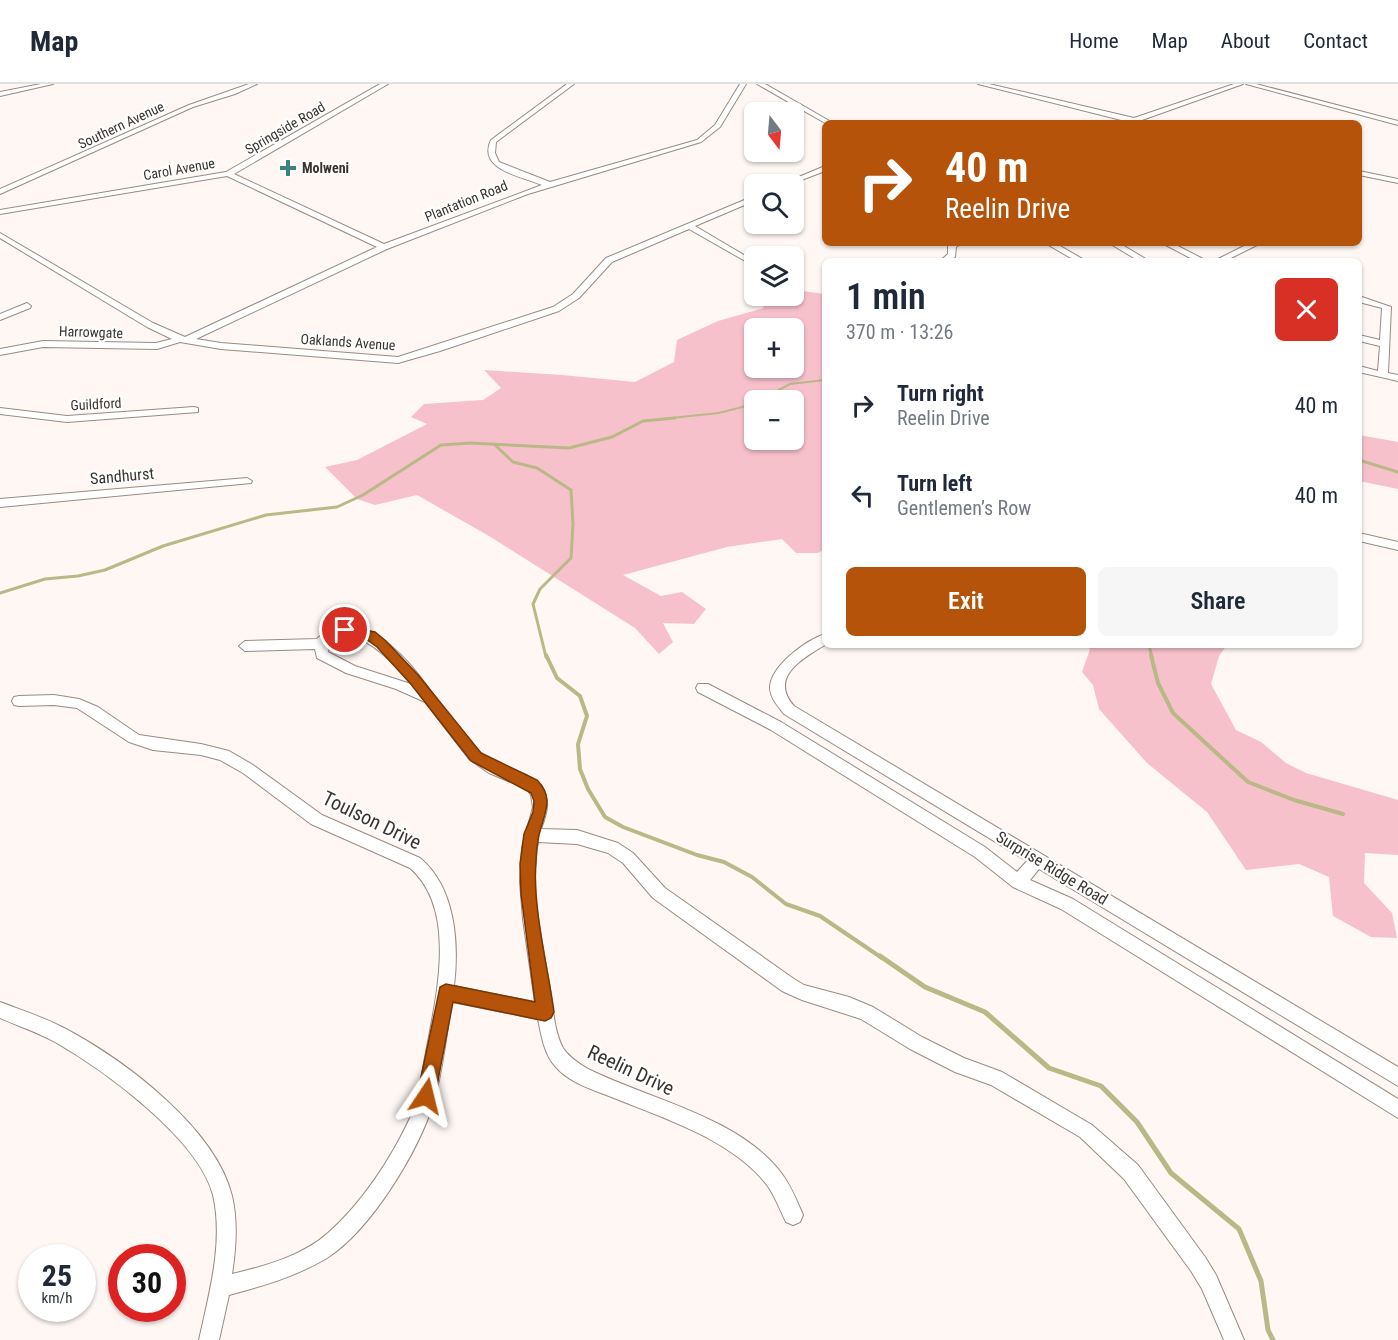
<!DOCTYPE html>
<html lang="en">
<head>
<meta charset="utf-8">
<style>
  :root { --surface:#fff; --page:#f6f6f7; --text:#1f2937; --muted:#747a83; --line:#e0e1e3; --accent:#b45309 }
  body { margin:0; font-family:"Roboto Condensed",sans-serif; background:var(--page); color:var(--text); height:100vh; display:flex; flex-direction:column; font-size:22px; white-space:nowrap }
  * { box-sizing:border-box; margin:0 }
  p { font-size:20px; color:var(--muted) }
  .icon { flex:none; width:33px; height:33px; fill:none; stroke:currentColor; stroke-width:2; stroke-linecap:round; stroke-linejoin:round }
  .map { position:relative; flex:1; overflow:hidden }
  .panel { position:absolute; left:822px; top:174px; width:540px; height:390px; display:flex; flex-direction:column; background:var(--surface); border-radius:9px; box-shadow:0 2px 4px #0004 }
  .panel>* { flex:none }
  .banner { position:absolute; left:822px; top:36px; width:540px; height:126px; border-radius:9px; box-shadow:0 2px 4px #0004; background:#b45309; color:#fff; overflow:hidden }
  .needle { width:39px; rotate:164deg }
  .fabs { position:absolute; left:744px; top:18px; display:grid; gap:12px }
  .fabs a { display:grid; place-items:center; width:60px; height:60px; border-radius:9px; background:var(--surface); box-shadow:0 2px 4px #0004; font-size:30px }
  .speed { position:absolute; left:18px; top:1160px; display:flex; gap:12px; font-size:30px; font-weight:700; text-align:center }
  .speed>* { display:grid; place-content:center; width:78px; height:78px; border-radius:50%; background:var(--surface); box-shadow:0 2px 4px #0004; line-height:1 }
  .speed small { font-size:15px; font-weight:400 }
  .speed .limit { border:9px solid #d22; background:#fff; color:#111 }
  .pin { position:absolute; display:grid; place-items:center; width:51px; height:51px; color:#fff; margin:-26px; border:3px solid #fff; border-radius:50%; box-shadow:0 2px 6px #0007 }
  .me { position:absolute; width:66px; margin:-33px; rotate:10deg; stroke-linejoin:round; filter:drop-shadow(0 0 4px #0008) }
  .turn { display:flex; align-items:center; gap:21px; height:126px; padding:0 24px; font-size:27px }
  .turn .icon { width:78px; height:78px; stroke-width:2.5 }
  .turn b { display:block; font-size:42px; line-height:51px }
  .round { display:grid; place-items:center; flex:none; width:63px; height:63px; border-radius:9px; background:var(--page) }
  .summary { display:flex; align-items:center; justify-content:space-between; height:102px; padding:0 24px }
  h1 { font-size:36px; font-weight:600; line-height:45px }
  .button { display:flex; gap:12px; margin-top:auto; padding:12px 24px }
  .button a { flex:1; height:69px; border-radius:9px; background:var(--accent); color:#fff; font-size:24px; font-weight:600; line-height:69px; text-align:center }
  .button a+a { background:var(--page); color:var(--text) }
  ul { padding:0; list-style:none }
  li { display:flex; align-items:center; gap:18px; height:90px; padding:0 24px }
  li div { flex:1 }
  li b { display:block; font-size:22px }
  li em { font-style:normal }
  header { display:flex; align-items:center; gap:36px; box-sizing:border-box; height:84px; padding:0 30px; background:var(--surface); border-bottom:2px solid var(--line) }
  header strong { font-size:28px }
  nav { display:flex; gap:33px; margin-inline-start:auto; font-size:21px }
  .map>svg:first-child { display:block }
  .green { fill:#f7c1cc; fill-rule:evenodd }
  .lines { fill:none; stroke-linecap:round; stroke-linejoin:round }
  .stream-far3 { stroke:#bab886; stroke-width:2 }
  .stream-far2 { stroke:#bab886; stroke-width:3 }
  .stream-far1 { stroke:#bab886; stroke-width:4 }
  .stream { stroke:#bab886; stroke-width:5 }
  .minor-casing { stroke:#998b82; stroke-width:2 }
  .minor { fill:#fff; fill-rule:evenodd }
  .route { fill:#b45309; stroke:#753606; stroke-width:1.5 }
  .poi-dot { fill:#408479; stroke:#fff; stroke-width:2 }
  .labels { text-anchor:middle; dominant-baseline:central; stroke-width:4.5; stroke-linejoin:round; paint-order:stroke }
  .far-street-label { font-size:14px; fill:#3a3430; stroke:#fff }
  .far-poi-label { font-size:14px; font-weight:bold; fill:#3a3430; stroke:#fff; text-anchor:start }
  .street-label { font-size:16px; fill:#3a3430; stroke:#fff }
  .near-street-label { font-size:20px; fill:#3a3430; stroke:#fff }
</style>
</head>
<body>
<header>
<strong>Map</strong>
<nav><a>Home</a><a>Map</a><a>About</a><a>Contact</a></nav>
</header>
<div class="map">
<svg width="1398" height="1256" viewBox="0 0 1398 1256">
  <rect width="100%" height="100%" fill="#fef7f3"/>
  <!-- green -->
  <path class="green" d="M794 206 825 210V465L818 469H796L782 455 727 463 623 491 661 512 682 508 706 525 694 540 663 539 673 558 659 570 635 544 489 452 417 411 375 421 357 415 325 383 357 376 427 340 411 333 424 320 483 316 501 304 484 286 562 291 635 298 674 278 677 256 718 237 764 224 758 215 765 212H794ZM794 244V284H754V244ZM794 316V356H754V316Z
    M1359 351 1398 358V405L1359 397Z
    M1085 561H1227L1219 572 1211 600 1236 646 1261 658 1286 679 1306 689 1398 716V771L1365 769 1364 799 1392 829 1397 854 1371 853 1333 832 1329 793 1299 780 1246 786 1207 728 1147 679 1099 625 1093 601 1082 588 1090 565Z"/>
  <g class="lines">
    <!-- stream-far3 -->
    <path class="stream-far3" d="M760 316 790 300 825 296
      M661 335 719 329 754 320"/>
    <!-- stream-far2 -->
    <path class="stream-far2" d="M495 361 513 378 537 384 571 406 573 440 571 474 540 505 533 520 546 573
      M1359 376 1398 388
      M0 509 45 495 78 492 105 486 163 462 266 431 337 423 363 411 441 361 470 359 569 364 612 353 643 337 675 334
      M1149 561 1152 573"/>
    <!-- stream-far1 -->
    <path class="stream-far1" d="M546 571 557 594 580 612 587 632 578 660 580 685 588 705 605 733 623 743 697 771 724 778 752 793 786 820 820 832 882 874
      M1151 571 1158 599 1173 629 1248 698 1294 716 1343 730"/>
    <!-- stream -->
    <path class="stream" d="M880 872 925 903 985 928 1049 984 1101 1002 1137 1038 1171 1089 1239 1145 1261 1197 1268 1246 1273 1256"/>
    <defs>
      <path id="minor" d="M41 0H53L0 12V8Z
        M249 0H257L235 10 193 23 0 110V105L189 21Z
        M380 0H388L234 90 384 160 542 101C521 92 477 86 491 56L567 0H574L496 58 495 69 499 78 550 98 697 56 715 41 740 0H746L720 43 701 58 528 110 387 165 196 255 221 259 398 273 553 223 573 210 606 174 754 112V117L695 142 754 177V182L689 145 612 178 579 214 559 227 440 267 398 279 221 265 180 258 157 265 43 263 0 271V265L43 257 156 259 172 255 147 243 0 154V149L153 239 185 253 377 163 227 92 0 130V126L226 88Z
        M757 0H765L833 39H825Z
        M978 0H989L1134 34 1234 0H1243L1142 36 1148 39H1133Z
        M1246 0H1256L1398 37V41Z
        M825 82V87L791 100H782Z
        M1359 87 1398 95V99L1359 91Z
        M952 159H962L956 163 955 173 949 177H940L948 170V162Z
        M1045 159H1055L1086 177H1076Z
        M1109 159H1119L1149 177H1139Z
        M1162 159H1172L1207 177H1196Z
        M1250 159H1261L1225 177H1214Z
        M1359 212 1391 223 1388 289 1398 291V297L1359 288V282L1378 287 1380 262 1359 257V251L1380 256 1382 224 1359 218Z
        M27 219 31 222 30 224 0 236V230Z
        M194 323 198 324V328L67 338 0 330V324L67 332Z
        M247 394 252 397 251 399 0 423V415Z
        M1359 449 1398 458V466L1359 457Z
        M347 541C356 543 366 545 373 549 421 577 441 633 481 669 495 681 533 690 541 701 551 716 547 729 541 745L577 746 618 759 633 769 665 804 794 895 804 901 849 913 873 923 922 953 964 974 1002 988 1092 1041 1138 1081 1205 1173 1216 1191 1244 1256H1224L1202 1205 1191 1187 1124 1095 1080 1053 991 1001 955 988 910 965 861 935 802 916 782 907 653 814 623 779 608 769 577 760 538 758C529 806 542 857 550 905 553 924 554 947 563 964 569 973 578 979 588 985 648 1015 740 1033 782 1090 791 1102 797 1117 803 1131L800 1138 793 1141 786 1138C780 1126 775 1112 767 1101 732 1056 666 1035 614 1014 594 1006 569 999 555 982 544 970 541 950 538 935L452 918C446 951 443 986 434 1017 419 1067 371 1146 327 1174 297 1192 263 1202 229 1211L219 1256H199C209 1210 224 1158 213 1111 199 1055 104 986 55 958 37 948 18 942 0 934V918C21 926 43 933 64 944 123 975 216 1044 232 1112 238 1137 236 1165 232 1190 266 1182 302 1172 328 1149 362 1119 391 1075 410 1034 420 1011 422 987 427 963 437 909 457 825 410 784L311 740 243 689 220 676 201 671 153 666 129 658 77 624 54 621 19 622 14 621 12 617 14 613 19 612 54 611 79 615 98 623 139 651 201 660 229 667 253 681 322 731 420 774C456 804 459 860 454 902L535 918 523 835 520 798 522 764 533 723 531 711 527 705 489 689 469 675 425 618 396 605 346 589 317 574 315 565 245 567 239 562 245 557 317 555 324 548ZM347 550C374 558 393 578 411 600L355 582 328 568 330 556Z
        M825 550V561C801 575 769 594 794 622L1398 983V1002L1039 785 1030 796 1073 815 1398 1015V1034L1061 825 1013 803 975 773 771 646 698 608 696 604 698 600H708L781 638 985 763 1017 788 1027 777 784 630C778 622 771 615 770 605 769 583 806 556 825 550Z"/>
    </defs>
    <!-- minor casing -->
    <use href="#minor" class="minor-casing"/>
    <!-- minor -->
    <use href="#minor" class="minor"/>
  </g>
  <!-- route -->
  <path class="route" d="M345 542 375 548 386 557 419 592 481 669 537 696C555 714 544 730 539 751 537 760 536 769 536 778 532 821 548 884 554 928L551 934 545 937 453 918 435 1012 433 1018 426 1021 420 1018 417 1012 440 903 446 900 535 918 521 810 520 780 524 750 533 728 534 717 531 709 471 677 410 599 377 563 366 555 341 550 339 546 341 543Z"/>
  <!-- markers -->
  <path class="poi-dot" d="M285 75h6v6h6v6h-6v6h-6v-6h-6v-6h6z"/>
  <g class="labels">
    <!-- far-street labels -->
    <g class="far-street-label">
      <text transform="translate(121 41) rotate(-25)">Southern Avenue</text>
      <text transform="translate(285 44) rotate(-30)">Springside Road</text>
      <text transform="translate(179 85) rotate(-10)">Carol Avenue</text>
      <text transform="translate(466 117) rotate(-22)">Plantation Road</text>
      <text transform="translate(91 248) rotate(2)">Harrowgate</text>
      <text transform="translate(348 258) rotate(4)">Oaklands Avenue</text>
      <text transform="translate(96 320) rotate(-3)">Guildford</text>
    </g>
    <!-- far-poi labels -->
    <g class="far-poi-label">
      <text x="302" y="84">Molweni</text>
    </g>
    <!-- street labels -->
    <g class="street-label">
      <text transform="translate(122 392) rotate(-5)">Sandhurst</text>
      <text transform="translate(1052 784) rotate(31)">Surprise Ridge Road</text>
    </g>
    <!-- near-street labels -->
    <g class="near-street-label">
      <text transform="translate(372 736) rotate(26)">Toulson Drive</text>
      <text transform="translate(631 986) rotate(25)">Reelin Drive</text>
    </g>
  </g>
</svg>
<div class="fabs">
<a><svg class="needle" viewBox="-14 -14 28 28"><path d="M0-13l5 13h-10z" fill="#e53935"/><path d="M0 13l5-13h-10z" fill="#747a83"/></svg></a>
<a><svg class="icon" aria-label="search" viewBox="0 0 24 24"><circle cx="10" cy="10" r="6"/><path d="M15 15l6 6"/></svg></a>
<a><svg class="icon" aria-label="layers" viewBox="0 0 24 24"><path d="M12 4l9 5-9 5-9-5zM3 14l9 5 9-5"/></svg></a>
<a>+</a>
<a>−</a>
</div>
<div class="speed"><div>25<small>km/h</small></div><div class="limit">30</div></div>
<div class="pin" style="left:345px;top:546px;background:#d93025"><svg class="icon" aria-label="arrive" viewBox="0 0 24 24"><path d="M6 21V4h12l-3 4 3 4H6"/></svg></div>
<svg class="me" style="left:426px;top:1012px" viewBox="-20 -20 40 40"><path d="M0-17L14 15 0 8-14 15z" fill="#b45309" stroke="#fff" stroke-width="4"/></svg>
<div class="banner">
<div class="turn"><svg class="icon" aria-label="right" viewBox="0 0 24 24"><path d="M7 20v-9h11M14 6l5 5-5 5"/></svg><div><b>40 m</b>Reelin Drive</div></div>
</div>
<section class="panel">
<div class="summary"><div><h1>1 min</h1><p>370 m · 13:26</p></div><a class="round" style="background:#d93025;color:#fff"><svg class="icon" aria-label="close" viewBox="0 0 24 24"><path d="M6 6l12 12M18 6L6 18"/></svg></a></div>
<ul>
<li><svg class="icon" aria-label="right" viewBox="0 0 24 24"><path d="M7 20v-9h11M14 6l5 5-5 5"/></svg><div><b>Turn right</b><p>Reelin Drive</p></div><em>40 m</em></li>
<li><svg class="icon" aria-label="left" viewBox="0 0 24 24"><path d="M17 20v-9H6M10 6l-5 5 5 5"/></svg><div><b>Turn left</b><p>Gentlemen’s Row</p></div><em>40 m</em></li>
</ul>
<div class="button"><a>Exit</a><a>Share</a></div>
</section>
</div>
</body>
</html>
